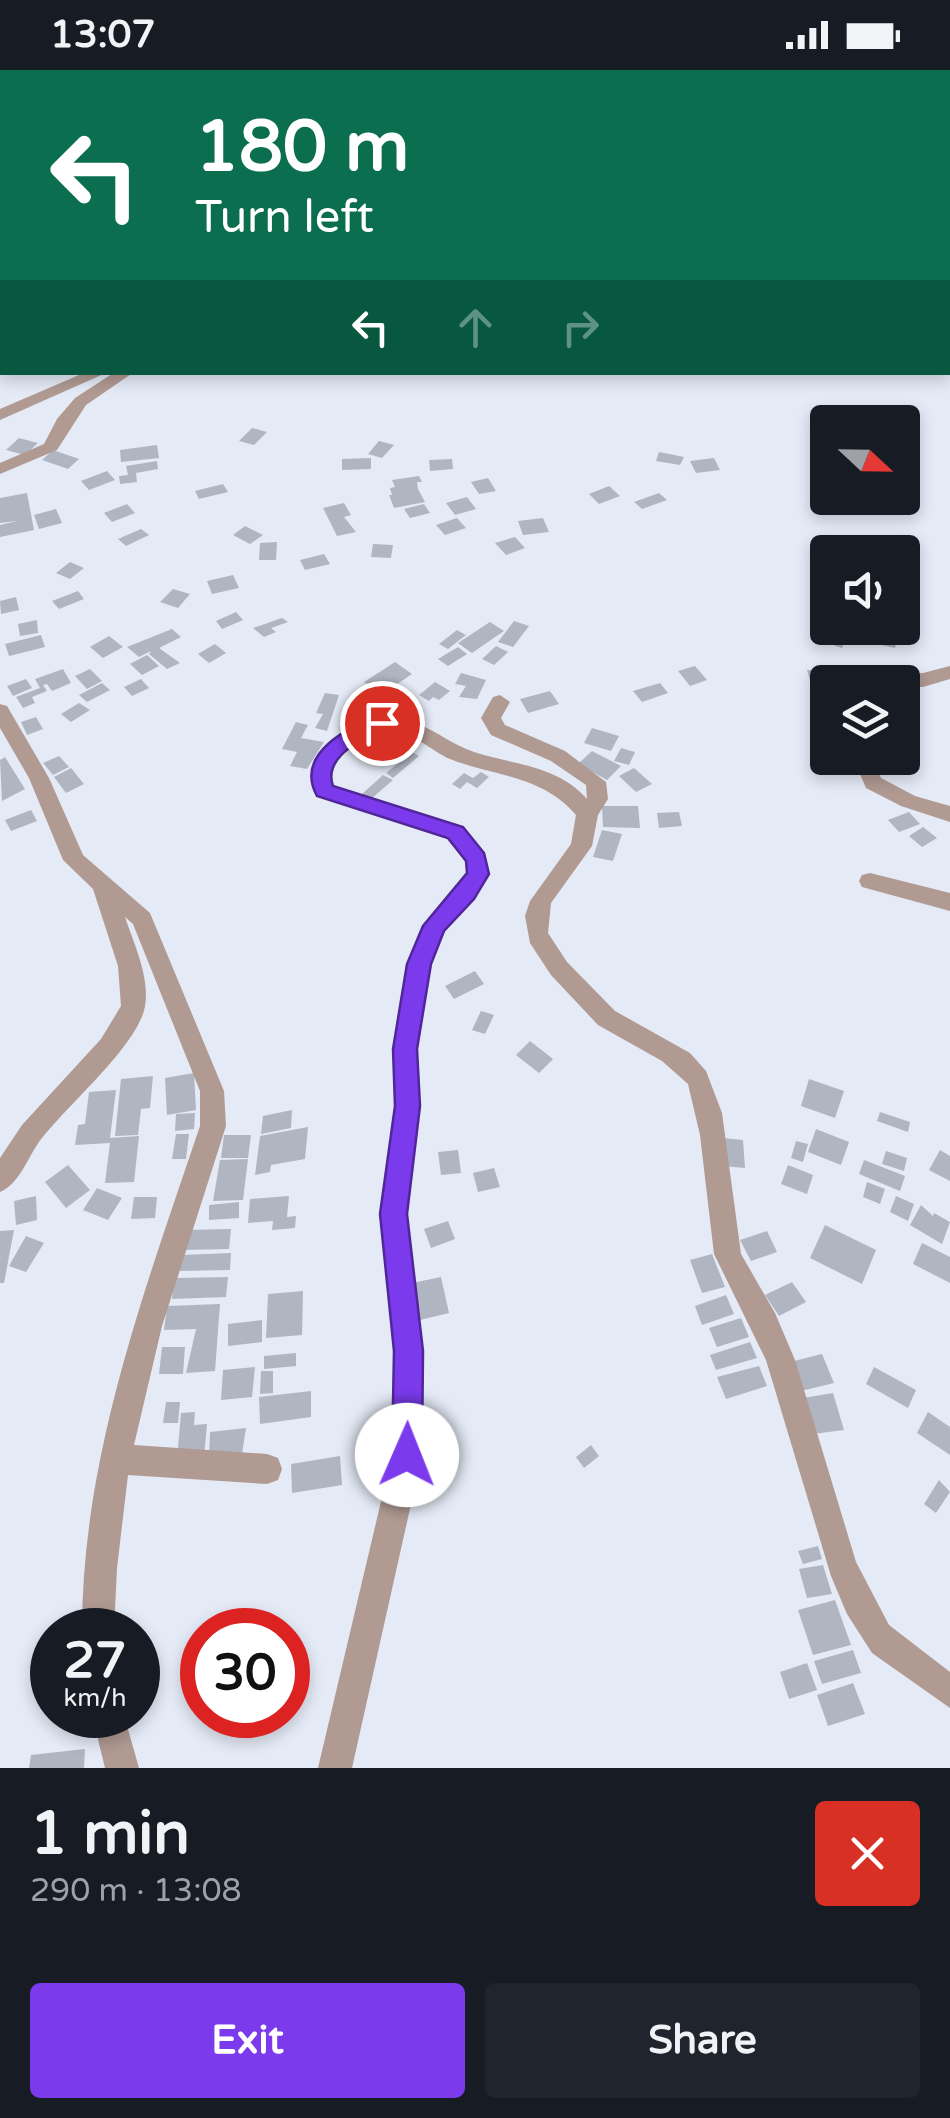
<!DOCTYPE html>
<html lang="en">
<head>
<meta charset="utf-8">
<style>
  :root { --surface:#171b24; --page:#20242c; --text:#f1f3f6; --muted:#9ea1a6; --accent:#7c3aed }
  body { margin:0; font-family:"Varela Round",sans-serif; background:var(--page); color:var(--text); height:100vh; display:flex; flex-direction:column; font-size:38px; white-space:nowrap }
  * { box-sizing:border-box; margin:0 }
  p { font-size:32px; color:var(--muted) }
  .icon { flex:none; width:55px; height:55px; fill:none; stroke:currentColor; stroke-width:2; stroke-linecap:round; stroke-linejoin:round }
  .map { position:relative; height:1698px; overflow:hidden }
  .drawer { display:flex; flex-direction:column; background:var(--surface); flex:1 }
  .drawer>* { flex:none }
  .top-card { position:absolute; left:0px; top:0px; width:950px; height:305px; box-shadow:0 5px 15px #0003; background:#0b6e4f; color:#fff; overflow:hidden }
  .needle { width:65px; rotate:112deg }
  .buttons { position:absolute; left:810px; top:335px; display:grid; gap:20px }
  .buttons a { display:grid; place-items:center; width:110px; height:110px; border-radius:10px; background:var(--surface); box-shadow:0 5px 15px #0003; font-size:50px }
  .speed { position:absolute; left:30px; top:1538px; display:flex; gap:20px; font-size:50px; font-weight:700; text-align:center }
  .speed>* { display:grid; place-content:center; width:130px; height:130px; border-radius:50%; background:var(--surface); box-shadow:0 5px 15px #0003; line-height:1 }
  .speed small { font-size:25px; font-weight:400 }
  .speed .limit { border:15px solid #d22; background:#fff; color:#111 }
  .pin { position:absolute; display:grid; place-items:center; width:85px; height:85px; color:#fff; margin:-42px; border:5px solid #fff; border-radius:50%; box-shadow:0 2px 10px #0007 }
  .me { position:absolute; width:110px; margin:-55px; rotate:1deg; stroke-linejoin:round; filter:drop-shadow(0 0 8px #0008) }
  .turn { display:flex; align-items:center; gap:35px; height:210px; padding:0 30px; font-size:45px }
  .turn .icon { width:130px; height:130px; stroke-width:2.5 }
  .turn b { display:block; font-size:70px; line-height:85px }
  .lanes { display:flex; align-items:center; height:95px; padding:0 30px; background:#0003; justify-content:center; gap:50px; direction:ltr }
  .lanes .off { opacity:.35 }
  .round { display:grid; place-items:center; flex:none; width:105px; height:105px; border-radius:10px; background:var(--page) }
  .overview { display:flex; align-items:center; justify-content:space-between; height:170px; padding:0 30px }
  h1 { font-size:60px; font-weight:700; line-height:75px }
  .primary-button { display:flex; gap:20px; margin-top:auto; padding:20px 30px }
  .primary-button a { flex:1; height:115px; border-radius:10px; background:var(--accent); color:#fff; font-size:40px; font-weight:700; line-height:115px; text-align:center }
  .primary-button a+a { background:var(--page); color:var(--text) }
  .status { display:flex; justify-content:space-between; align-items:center; height:70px; padding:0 50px; background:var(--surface); direction:ltr }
  .status svg { height:28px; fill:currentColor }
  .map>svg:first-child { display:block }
  .building { fill:#b0b6c1 }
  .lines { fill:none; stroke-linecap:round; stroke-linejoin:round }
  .minor { fill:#b09a92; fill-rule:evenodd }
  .route { fill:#7c3aed; stroke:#51269a; stroke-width:2.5 }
</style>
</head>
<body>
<div class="status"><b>13:07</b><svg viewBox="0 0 49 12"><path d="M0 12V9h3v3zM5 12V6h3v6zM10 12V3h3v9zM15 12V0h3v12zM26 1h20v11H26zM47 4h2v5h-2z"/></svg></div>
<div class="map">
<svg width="950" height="1698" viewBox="0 0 950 1698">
  <rect width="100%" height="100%" fill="#e4eaf6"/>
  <!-- building -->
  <path class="building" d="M252 358 267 362 254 375 239 371Z
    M19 368 38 373 25 385 6 380Z
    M379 371 394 375 382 388 368 384Z
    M157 375 159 388 121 392 120 380Z
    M53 380 79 389 68 399 42 390Z
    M659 382 684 387 680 395 656 391Z
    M371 388V399L342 400V389Z
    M714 388 720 400 696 403 690 391Z
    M452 389 453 399 430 401 429 390Z
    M157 391 158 399 136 403 137 412 120 414 119 406 128 405 126 396Z
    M107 401 115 410 89 420 81 411Z
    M419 406 422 412H417L418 419 425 432 394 438 389 425H392L390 418 395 417 392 410Z
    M488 408 496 421 479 424 471 412Z
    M223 414 228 422 199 429 195 421Z
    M609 416 620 426 599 434 589 424Z
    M27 423 34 460 0 467V455L17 451 0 453V428Z
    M659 423 667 430 642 439 634 432Z
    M467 427 476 439 455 445 446 433Z
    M344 433 351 445 344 447 356 462 337 466 323 438Z
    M127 434 135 443 112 452 104 443Z
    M424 434 430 443 410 448 404 439Z
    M56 439 62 453 39 459 34 445Z
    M457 448 466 458 445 465 436 455Z
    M543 448 549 462 523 465 518 451Z
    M245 456 263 465 250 474 233 465Z
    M141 459 149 465 126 476 118 469Z
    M515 467 525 478 506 485 495 473Z
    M277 472 276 490H259L260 473Z
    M373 474 393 475 391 488 371 487Z
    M324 484 330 494 305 500 300 490Z
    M70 492 84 498 70 509 56 503Z
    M233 505 239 518 212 524 207 511Z
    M173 519 190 524 178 538 160 532Z
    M78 521 84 529 59 539 52 531Z
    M16 527 19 540 1 544 0 531Z
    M236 542 243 550 222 559 216 551Z
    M282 548 288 552 271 558 276 562 264 567 253 558Z
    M37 550 38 563 20 566 18 554Z
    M514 551 529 556 513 577 498 572Z
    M490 552 504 561 472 583 458 573Z
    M828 558 849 562 842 578 821 571Z
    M172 559 181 567 159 578 180 593 167 599 149 584 151 581 139 587 127 577Z
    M457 560 466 565 448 579 439 574Z
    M876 562 898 567 895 578 872 573Z
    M41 565 45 577 9 586 5 574Z
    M109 566 123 577 103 588 90 577Z
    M215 574 226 583 209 593 198 584Z
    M496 576 508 582 494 595 482 589Z
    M458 577 467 584 448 596 438 589Z
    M147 585 159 596 142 605 130 594Z
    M395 592 412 604 381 625 364 612Z
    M695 596 707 610 690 616 678 601Z
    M63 599 71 613 52 621 47 614 43 615 47 621 32 627 35 633 23 638 16 627 40 618 35 609Z
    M90 599 102 611 87 619 75 606Z
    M807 600H818L823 621H813Z
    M461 603 486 610 477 629 459 627 466 616 455 614Z
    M26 609 32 618 13 626 7 616Z
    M141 609 149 618 132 626 124 617Z
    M435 612 450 621 439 630 433 627 429 631 419 625Z
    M102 613 110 620 87 632 79 625Z
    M660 613 668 623 642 632 633 621Z
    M550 621 559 634 528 643 520 629Z
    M325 623 339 625 327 661 315 658 323 644 316 643Z
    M79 633 90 640 71 652 61 644Z
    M36 647 43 659 27 665 21 652Z
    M296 652 308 655 301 668 324 672 307 699 290 696 297 682 282 679Z
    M592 658 619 666 611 681 584 673Z
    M365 669 383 673 377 687 358 683Z
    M621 678 635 682 629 695 614 691Z
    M592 681 621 696 607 710 578 694Z
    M412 682 419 686 393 708 386 703Z
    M59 686 69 697 53 705 43 693Z
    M5 687 25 719 2 731 0 690Z
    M71 698 84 714 66 723 54 707Z
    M634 698 652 714 636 722 619 706Z
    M481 702 489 707 477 718 467 712 460 719 452 714 464 703 473 708Z
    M383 705 393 710 371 729 362 724Z
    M602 736H638L640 758 603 757Z
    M31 740 37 751 11 761 5 750Z
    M679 742 682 756 659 758 657 743Z
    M909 742 920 754 899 762 888 750Z
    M923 757 937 768 922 777 909 766Z
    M602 760 622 764 613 791 593 787Z
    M475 901 484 914 454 929 445 916Z
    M481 941 494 945 485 964 472 960Z
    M530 971 553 989 539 1003 516 985Z
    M194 1003 196 1040 167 1045 165 1008Z
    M153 1006 150 1038 141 1039 138 1065 115 1066 121 1009Z
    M809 1009 844 1021 835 1048 801 1036Z
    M116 1020 110 1068 139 1066 134 1112 105 1113 110 1073 75 1075 78 1055 85 1054 89 1022Z
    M292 1040 291 1058 261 1064 263 1046Z
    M880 1042 910 1052 908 1062 877 1051Z
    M195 1043 194 1059 175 1061 176 1044Z
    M308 1057 305 1089 271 1095 270 1102 255 1105 260 1066Z
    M816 1059 849 1072 841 1095 808 1082Z
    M176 1064H189L186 1089H172Z
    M224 1065H251L248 1088H221Z
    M722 1068 743 1070 745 1098 722 1096Z
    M796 1071 808 1074 803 1092 791 1088Z
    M458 1080 461 1103 441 1105 438 1082Z
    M940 1080 950 1086V1111L929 1100Z
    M886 1081 907 1088 904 1101 882 1094Z
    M248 1089 243 1130 213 1131 220 1090Z
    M864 1090 905 1106 900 1121 859 1104Z
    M68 1095 90 1120 66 1138 45 1112Z
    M788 1095 813 1105 807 1124 781 1114Z
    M494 1098 500 1117 478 1122 473 1103Z
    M867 1112 885 1119 880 1134 863 1127Z
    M97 1118 122 1128 108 1150 83 1140Z
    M36 1126 37 1150 16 1155 14 1131Z
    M289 1126 287 1147 296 1146 295 1158 272 1160 273 1151 248 1153 250 1129Z
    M896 1126 914 1134 908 1151 890 1142Z
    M134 1127H157L155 1148 131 1149Z
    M239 1132V1148L209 1150V1135Z
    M921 1135 933 1146 934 1143 950 1152 942 1174 910 1155Z
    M448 1151 455 1169 431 1178 424 1159Z
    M825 1155 876 1180 862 1214 810 1188Z
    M231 1159 229 1179 183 1180 186 1160Z
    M14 1160 4 1213H0V1161Z
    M767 1161 777 1182 751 1191 740 1170Z
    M26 1166 44 1173 26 1202 9 1196Z
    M922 1173 950 1187V1213L913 1194Z
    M231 1183 230 1200 179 1201 181 1185Z
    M712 1184 725 1217 702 1223 690 1190Z
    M228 1207 226 1227 172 1229 174 1208Z
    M441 1207 449 1243 420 1250 412 1213Z
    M792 1212 806 1232 779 1246 765 1225Z
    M303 1221 302 1265 266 1268 268 1224Z
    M726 1225 734 1244 702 1255 695 1236Z
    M220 1234 215 1301 186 1303 196 1259 164 1260 167 1236Z
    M741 1248 749 1267 717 1277 709 1258Z
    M262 1250V1272L228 1276V1254Z
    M750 1272 757 1288 716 1300 710 1285Z
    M162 1277H185L183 1304H159Z
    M296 1283V1296L264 1299V1286Z
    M822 1284 834 1313 801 1321 790 1292Z
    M759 1296 767 1316 726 1329 717 1307Z
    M255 1297 252 1327 221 1330 223 1300Z
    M874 1297 916 1320 908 1338 866 1314Z
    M261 1301H273V1323L260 1324Z
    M311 1321V1347L260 1354 259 1327Z
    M833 1323 844 1360 813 1364 803 1328Z
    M166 1332H180L178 1353H163Z
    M195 1342 194 1355 207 1354 204 1388 177 1389 181 1343Z
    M928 1342 950 1357V1385L917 1363Z
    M246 1358 242 1384 209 1388 210 1362Z
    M591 1375 599 1386 584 1398 576 1387Z
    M340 1386 342 1415 292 1423 291 1394Z
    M939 1410 950 1422 936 1443 924 1434Z
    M818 1476 822 1489 803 1494 798 1481Z
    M823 1495 832 1524 807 1528 799 1499Z
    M835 1530 851 1575 813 1585 798 1540Z
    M853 1580 861 1603 822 1614 814 1591Z
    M807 1593 817 1620 789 1629 780 1602Z
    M853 1613 865 1644 828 1656 817 1625Z
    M85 1679 84 1698H29L31 1685Z"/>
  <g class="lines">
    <!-- minor -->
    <path class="minor" d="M409 0H423L425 2H411Z
      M2 133V147L0 148V134Z
      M86 302 106 303 0 350V339Z
      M115 302H134L86 335 57 380 0 404V393L44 374 57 349 75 328Z
      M950 596V609L923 617H902V612H860L870 605 923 603Z
      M500 625 510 632 501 648 505 655 565 681 606 712 608 729 598 745 592 776 551 833 548 863 567 892 615 941 690 983 706 1001 722 1043 741 1184 775 1243 795 1290 856 1492 889 1555 950 1602V1638L872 1583 847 1544 831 1506 766 1290 714 1184 700 1065 688 1014 662 991 598 955 551 905 530 873 525 846 530 831 571 774 576 745C542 705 496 707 450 689 431 681 415 663 394 661 366 657 326 686 333 716L463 757 484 783 489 803 474 829 443 861 431 894 417 979 420 1036 406 1144 423 1281 422 1385 352 1698H318L392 1385 395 1281 380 1144 396 1036 393 979 407 894 423 856 467 802 465 791 447 769 318 726 311 703C326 659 376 636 418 654 438 662 453 675 474 682 514 695 557 695 587 729L586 715 551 691 491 665 481 648 493 627Z
      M0 634 7 636 49 708 83 785 150 843 224 1021 226 1056 162 1256 134 1375 267 1384 278 1388 282 1399 278 1410 267 1414 128 1405 117 1498 114 1560H82C82 1387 145 1219 200 1056V1021L133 854 125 847C134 874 150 907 145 936 138 977 62 1039 37 1075 27 1090 18 1115 0 1122V1088L22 1055 101 969 121 936 118 896 93 819 63 790 29 708 0 658Z
      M853 688H873L881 708 915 726 950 736V752L901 736 866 718Z
      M870 803 950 823V841L862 817 859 811 862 805Z
      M92 1645H124L139 1698H105Z"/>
  </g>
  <!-- route -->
  <path class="route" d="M382 646 393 653 390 658C367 665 322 686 333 716L463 757 484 783 489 804 474 829 444 861 431 894 417 979 420 1036 407 1144 423 1281 422 1385 418 1395 407 1400 396 1395 392 1385 394 1281 380 1144 395 1036 393 979 407 894 423 856 467 803 466 791 448 768 317 726C294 684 348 656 382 646Z"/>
</svg>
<div class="buttons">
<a><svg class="needle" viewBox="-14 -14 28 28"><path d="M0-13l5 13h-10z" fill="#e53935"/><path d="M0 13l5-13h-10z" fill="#9ea1a6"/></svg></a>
<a><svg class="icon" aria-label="sound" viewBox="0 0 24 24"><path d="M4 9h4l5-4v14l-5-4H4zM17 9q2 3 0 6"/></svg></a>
<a><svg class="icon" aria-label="layers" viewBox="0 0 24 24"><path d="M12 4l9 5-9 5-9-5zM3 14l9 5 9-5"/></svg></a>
</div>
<div class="speed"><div>27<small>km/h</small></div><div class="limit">30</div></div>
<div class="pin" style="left:382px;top:653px;background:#d93025"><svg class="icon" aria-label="arrive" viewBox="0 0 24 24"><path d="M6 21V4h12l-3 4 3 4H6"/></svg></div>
<svg class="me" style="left:407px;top:1385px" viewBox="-20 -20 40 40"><circle r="19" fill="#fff"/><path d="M0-13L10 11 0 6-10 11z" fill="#7c3aed"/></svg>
<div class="top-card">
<div class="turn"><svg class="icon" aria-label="left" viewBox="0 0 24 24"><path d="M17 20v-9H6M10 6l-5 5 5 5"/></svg><div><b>180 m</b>Turn left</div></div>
<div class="lanes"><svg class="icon" aria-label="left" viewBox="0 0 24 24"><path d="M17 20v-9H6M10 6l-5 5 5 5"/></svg><svg class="icon off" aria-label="ahead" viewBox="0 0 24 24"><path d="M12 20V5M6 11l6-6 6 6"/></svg><svg class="icon off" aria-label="right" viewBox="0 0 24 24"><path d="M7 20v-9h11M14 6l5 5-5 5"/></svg></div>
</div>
</div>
<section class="drawer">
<div class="overview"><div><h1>1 min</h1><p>290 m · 13:08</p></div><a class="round" style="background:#d93025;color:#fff"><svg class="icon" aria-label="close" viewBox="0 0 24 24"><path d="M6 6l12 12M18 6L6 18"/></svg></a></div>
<div class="primary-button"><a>Exit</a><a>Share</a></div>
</section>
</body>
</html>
